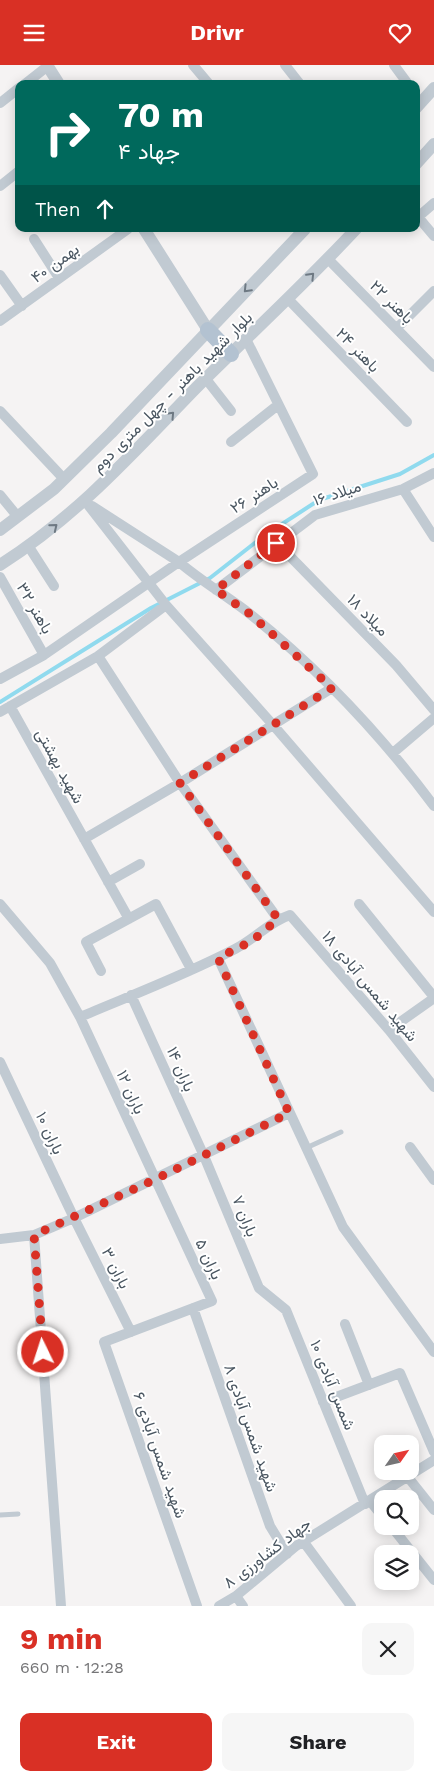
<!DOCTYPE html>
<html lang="en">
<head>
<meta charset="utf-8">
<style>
  :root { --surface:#fff; --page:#f6f6f6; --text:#202124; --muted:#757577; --accent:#d93025 }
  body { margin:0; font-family:"Work Sans",Vazirmatn,sans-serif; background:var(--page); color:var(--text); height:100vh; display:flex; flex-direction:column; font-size:19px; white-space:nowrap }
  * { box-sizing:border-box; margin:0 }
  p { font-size:16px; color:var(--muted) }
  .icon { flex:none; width:28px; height:28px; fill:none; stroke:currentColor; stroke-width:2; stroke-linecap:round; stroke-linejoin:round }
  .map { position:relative; height:1541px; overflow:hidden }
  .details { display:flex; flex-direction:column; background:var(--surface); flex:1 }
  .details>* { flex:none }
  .banner { position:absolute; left:15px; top:15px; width:405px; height:152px; border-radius:10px; box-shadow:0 2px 12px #0003; background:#00695c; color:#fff; overflow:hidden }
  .needle { width:32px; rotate:56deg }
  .buttons { position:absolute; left:374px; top:1370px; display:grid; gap:10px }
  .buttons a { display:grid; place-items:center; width:45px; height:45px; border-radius:10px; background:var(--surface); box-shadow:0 2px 12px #0003; font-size:25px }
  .pin { position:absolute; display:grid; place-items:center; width:42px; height:42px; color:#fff; margin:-21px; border:2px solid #fff; border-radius:50%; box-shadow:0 1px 5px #0007 }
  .me { position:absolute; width:55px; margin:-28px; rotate:356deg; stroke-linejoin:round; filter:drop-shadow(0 0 4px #0008) }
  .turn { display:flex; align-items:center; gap:18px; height:105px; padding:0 20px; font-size:22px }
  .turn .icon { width:65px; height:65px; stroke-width:2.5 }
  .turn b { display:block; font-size:35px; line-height:42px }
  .then { display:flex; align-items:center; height:48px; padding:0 20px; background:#0003; gap:10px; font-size:19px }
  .round { display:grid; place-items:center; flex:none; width:52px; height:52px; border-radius:10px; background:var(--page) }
  .summary { display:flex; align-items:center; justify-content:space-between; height:85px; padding:0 20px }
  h1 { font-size:30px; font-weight:700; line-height:38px; color:var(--accent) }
  .primary-button { display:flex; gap:10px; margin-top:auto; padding:10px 20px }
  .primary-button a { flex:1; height:58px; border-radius:10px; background:var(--accent); color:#fff; font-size:20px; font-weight:700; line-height:58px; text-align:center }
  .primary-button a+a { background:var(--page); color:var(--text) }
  header { display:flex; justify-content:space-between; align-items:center; height:65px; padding:0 20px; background:var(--accent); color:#fff; font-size:22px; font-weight:700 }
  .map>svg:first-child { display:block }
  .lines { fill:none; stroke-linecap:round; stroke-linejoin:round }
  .stream { stroke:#90daee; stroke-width:4 }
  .service { stroke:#c1cad2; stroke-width:5 }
  .minor { stroke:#c1cad2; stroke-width:10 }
  .tertiary { stroke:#c1cad2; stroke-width:12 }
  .primary { stroke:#b3c2d1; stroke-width:16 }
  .oneway { stroke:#6e7983 }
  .route { stroke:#d93025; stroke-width:9; stroke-dasharray:0 16.2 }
  .labels { text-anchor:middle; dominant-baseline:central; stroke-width:4; stroke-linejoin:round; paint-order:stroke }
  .street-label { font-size:16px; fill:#4a5661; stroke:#fff }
</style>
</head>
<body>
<header><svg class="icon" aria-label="menu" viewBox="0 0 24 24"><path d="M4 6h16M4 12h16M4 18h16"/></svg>Drivr<svg class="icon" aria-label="heart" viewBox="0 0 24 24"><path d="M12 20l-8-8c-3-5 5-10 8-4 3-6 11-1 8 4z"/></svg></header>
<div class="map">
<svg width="434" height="1541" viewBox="0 0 434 1541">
  <rect width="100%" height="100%" fill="#f5f3f3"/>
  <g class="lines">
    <!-- stream -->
    <path class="stream" d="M0 637 151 543 210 513 265 470 319 435 400 409 434 390"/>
    <!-- service -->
    <path class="service" d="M306 1083 341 1067
      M0 1450 18 1449"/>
    <!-- minor -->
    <path class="minor" d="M193 0 209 19
      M285 0 300 19
      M394 0 408 19
      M25 19 49 0
      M0 38 19 23
      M0 121 19 106
      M434 138 418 152 434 171
      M34 174 59 213
      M328 194 434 302
      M0 210 22 241
      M288 234 407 357
      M0 256 128 164
      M397 263 434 226
      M206 314 231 346
      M0 346 64 414
      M231 377 278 340
      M403 424 434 472
      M0 430 18 452
      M85 436 166 540 274 661 434 847
      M92 441 179 497 313 409 246 274
      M277 478 396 600 434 645
      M29 482 54 521
      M0 512 44 590
      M216 525 315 450 403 424 434 408
      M98 591 180 718 278 854
      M0 614 44 590 179 497C201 516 227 531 250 549 319 604 381 670 434 741
      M10 641 129 854
      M0 647 98 591 166 540
      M394 687 434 653
      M84 774 180 718 332 623
      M108 817 140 799
      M0 839 50 898 80 952 212 1236 104 1277 197 1541
      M359 839 434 932
      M218 893 343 1162 434 1287
      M101 906 86 877 156 839 191 904
      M131 930 204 1091 259 1223 286 1245 365 1439
      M80 952C132 930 185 910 235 884 255 874 269 857 290 850L389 965 434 1022
      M389 965 434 933
      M0 997 74 1153 131 1267
      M410 1082 434 1115
      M34 1170 61 1541
      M0 1174 34 1170 74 1153 289 1048
      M193 1243 270 1461 287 1489
      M345 1259 369 1320
      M323 1337 400 1308 434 1387
      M407 1411 434 1445
      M370 1436 382 1451
      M391 1461 434 1515
      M303 1476 351 1541
      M236 1531 243 1541
      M219 1541 236 1531 296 1481 434 1395"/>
    <!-- tertiary -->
    <path class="tertiary" d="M47 0 59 19
      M416 43 434 23
      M416 99 434 79
      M144 164 208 265
      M0 465 54 424 111 368 305 164
      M0 500C78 450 131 390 194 325 248 271 304 220 356 164"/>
    <!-- primary -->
    <path class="primary" d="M208 265 231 289"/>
  </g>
  <!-- one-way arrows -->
  <defs><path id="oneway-chevron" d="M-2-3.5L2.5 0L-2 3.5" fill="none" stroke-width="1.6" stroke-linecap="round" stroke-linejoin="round" transform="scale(1.25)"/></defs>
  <g class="oneway">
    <use href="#oneway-chevron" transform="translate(311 211) rotate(-46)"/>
    <use href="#oneway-chevron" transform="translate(247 224) rotate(134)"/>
    <use href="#oneway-chevron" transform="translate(171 350) rotate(-47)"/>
    <use href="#oneway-chevron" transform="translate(54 462) rotate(-39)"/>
  </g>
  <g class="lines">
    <!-- route -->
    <path class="route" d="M43 1287 34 1170 156 1114 289 1048 218 893 252 876 278 854 180 718 332 623 250 549 216 525 276 478"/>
  </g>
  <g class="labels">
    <!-- street labels -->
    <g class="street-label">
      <text transform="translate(55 198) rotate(-36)">بهمن ۴۰</text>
      <text transform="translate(392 237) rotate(45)">باهنر ۲۲</text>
      <text transform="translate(358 285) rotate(46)">باهنر ۲۴</text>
      <text transform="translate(172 327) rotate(-45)">بلوار شهید باهنر - چهل متری دوم</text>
      <text transform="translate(337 428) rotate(-18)">میلاد ۱۶</text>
      <text transform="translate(254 430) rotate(-33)">باهنر ۲۶</text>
      <text transform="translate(35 543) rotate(60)">باهنر ۳۲</text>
      <text transform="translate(368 550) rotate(46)">میلاد ۱۸</text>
      <text transform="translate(60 701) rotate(61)">شهید بهشتی</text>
      <text transform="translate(370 921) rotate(50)">شهید شمس آبادی ۱۸</text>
      <text transform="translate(181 1004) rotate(66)">باران ۱۴</text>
      <text transform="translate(131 1027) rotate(65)">باران ۱۲</text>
      <text transform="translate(50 1068) rotate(65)">باران ۱۰</text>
      <text transform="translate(245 1151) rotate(68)">باران ۷</text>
      <text transform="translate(209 1194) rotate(65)">باران ۵</text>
      <text transform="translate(116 1203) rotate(63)">باران ۳</text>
      <text transform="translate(333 1320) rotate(68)">شمس آبادی ۱۰</text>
      <text transform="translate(251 1363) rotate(71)">شهید شمس آبادی ۸</text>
      <text transform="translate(160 1390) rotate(71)">شهید شمس آبادی ۶</text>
      <text transform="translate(267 1488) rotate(-37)">جهاد کشاورزی ۸</text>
    </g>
  </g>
</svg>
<div class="buttons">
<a><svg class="needle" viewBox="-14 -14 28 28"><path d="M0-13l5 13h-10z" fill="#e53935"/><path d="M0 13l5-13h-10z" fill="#757577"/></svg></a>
<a><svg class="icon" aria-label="search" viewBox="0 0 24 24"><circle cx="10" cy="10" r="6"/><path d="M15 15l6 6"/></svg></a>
<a><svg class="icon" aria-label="layers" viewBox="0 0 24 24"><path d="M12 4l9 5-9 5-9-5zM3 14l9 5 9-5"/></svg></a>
</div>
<div class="pin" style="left:276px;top:478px;background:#d93025"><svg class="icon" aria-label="arrive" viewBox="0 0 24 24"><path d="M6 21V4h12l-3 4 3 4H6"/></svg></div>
<svg class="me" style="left:43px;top:1287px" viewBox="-20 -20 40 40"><circle r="17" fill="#d93025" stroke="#fff" stroke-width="3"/><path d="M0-11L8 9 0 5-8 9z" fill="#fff"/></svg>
<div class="banner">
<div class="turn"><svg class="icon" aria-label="right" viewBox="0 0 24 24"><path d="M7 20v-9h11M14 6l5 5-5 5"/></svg><div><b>70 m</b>جهاد ۴</div></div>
<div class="then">Then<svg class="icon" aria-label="ahead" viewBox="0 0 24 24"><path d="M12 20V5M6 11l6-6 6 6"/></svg></div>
</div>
</div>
<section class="details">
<div class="summary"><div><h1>9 min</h1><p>660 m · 12:28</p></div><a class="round"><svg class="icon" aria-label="close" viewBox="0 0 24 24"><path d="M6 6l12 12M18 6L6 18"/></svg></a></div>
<div class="primary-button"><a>Exit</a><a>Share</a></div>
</section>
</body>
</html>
